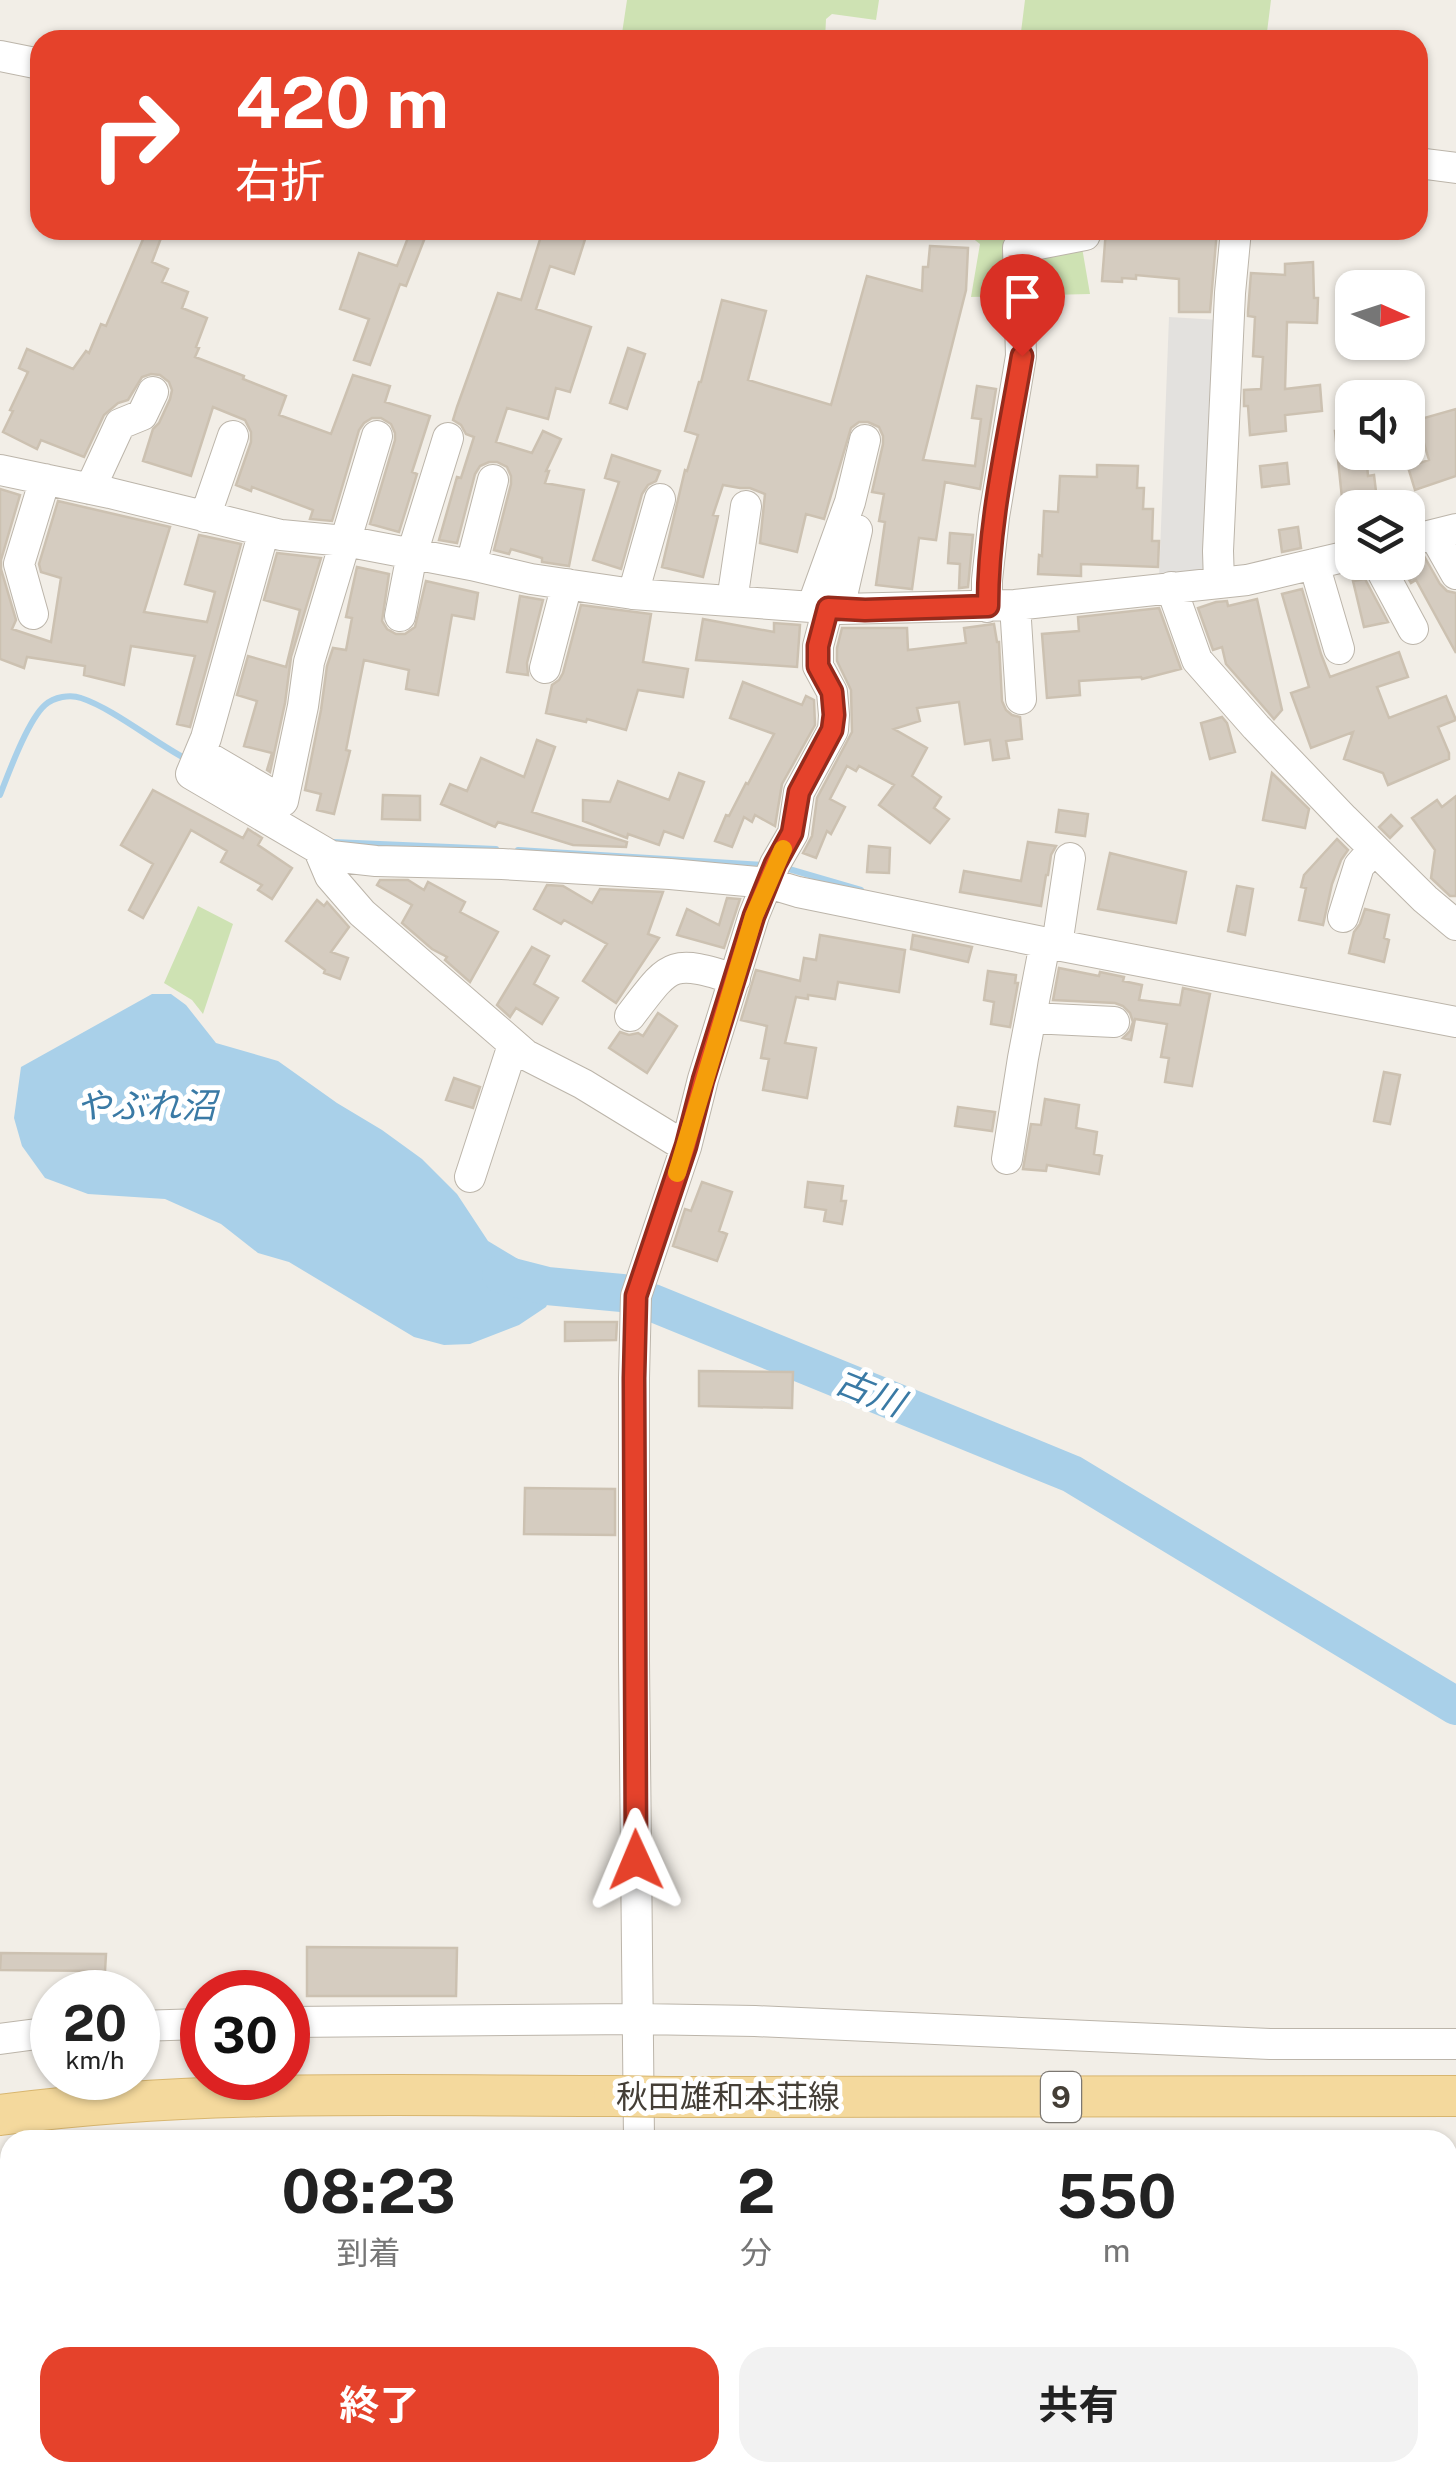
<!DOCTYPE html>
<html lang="ja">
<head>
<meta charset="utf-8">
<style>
  :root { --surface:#fff; --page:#f2f2f2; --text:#222; --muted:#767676; --accent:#e5422b }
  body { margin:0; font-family:"Public Sans","Noto Sans JP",sans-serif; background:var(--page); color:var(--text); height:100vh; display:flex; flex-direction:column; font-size:38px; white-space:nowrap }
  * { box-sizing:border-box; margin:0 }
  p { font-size:32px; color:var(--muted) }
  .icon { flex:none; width:55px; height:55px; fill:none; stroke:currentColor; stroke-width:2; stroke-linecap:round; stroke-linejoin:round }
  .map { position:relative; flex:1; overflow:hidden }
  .side { position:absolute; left:0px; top:2130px; width:1458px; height:352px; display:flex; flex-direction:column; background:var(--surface); border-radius:30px 30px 0 0; box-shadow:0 2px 8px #0004 }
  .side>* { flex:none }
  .banner { position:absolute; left:30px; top:30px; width:1398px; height:210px; border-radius:30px; box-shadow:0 2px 8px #0004; background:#e5422b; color:#fff; overflow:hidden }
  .needle { width:65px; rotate:93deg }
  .controls { position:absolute; left:1335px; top:270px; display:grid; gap:20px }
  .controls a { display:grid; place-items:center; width:90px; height:90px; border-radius:20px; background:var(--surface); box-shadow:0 2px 8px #0004; font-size:50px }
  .speed { position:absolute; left:30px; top:1970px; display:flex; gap:20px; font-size:50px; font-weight:700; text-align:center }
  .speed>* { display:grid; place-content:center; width:130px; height:130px; border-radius:50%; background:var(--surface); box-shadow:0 2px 8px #0004; line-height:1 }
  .speed small { font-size:25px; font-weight:400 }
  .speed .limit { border:15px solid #d22; background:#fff; color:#111 }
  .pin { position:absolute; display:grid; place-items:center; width:85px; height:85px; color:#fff; margin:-102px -42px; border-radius:50% 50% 50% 0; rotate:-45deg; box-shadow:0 0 10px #0007 }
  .pin .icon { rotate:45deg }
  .me { position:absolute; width:110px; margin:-55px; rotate:359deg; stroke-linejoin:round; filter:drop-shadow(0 0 8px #0008) }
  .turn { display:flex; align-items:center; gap:35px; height:210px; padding:0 40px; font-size:45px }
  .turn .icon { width:130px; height:130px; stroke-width:2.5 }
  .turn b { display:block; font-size:70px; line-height:85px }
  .eta { display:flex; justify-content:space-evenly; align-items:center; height:170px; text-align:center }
  .eta b { font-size:60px; font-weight:700; line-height:70px }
  .cta { display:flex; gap:20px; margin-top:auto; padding:20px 40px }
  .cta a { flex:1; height:115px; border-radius:30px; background:var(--accent); color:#fff; font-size:40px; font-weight:700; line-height:115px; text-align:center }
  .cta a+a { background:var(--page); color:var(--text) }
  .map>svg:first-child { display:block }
  .green { fill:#cee2b3 }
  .parking { fill:#e3e1de }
  .water { fill:#a9d0e9 }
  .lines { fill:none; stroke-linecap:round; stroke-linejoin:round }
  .stream { stroke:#a9d0e9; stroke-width:6 }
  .river { stroke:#a9d0e9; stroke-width:38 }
  .building { fill:#d5ccc0; stroke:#ccc1b1; stroke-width:2.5 }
  .minor-casing { stroke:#bcb5aa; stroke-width:32 }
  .major-casing { stroke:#d8b66f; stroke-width:42 }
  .minor { stroke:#fff; stroke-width:30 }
  .major { stroke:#f4d99d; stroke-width:40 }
  .major-bridge-casing { stroke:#d8b66f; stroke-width:42; stroke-linecap:butt }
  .major-bridge { stroke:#f4d99d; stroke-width:40 }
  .route-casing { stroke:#952b1c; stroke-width:25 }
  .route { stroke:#e5422b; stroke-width:18 }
  .slow { stroke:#f59e0b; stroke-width:18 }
  .labels { text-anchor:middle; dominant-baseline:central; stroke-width:10; stroke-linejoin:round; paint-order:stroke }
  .shield { fill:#fff; stroke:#7c7872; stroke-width:2.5 }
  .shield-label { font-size:30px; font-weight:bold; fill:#443e36 }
  .street-label { font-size:32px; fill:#443e36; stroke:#fff }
  .water-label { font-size:35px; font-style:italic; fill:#3a7aa5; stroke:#fff }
</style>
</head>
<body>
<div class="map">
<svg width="1456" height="2481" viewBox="0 0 1456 2481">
  <rect width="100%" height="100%" fill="#f2eee7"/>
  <!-- green -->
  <path class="green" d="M627 0H879L876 20 832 14 826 19 825 40H621Z
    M1025 0H1271L1266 40H1020Z
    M962 230H1079L1090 294 971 297 980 244Z
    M198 906 233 924 203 1014 192 1000 164 983Z"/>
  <!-- parking -->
  <path class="parking" d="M1169 317 1219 320 1209 575 1159 579Z"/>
  <!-- water -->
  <path class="water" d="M152 994H171L186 1005 216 1043 278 1061 337 1103 382 1130 422 1159 457 1194 488 1241 528 1265 543 1278 553 1292 546 1307 519 1325 470 1344 444 1345 414 1337 289 1262 258 1253 221 1224 165 1199 88 1194 45 1178 22 1146 14 1118 21 1067Z"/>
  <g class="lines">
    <!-- stream -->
    <path class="stream" d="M0 795C9 772 28 720 45 705 54 697 70 694 81 698 114 709 155 743 188 760
      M333 842 496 849
      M518 850 765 865
      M782 867 861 890"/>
    <!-- river -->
    <path class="river" d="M501 1274 547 1286 622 1293 653 1303 1072 1474 1456 1706"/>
  </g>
  <!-- building -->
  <path class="building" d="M147 230H164L152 262 168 269 162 282 188 292 182 308 207 318 196 347 199 348 195 357 244 376 243 379 286 396 279 415 331 434 353 375 390 386 385 402 430 416 412 472 417 474 399 532 370 524 395 440V433L391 424 381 418H372L364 423 359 430 332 521 310 519 313 510 252 487 251 491 236 485 251 442V432L245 420 213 407 191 476 143 461 153 429 159 423 170 399 172 390 169 382 160 375 151 374 142 377 128 400 118 403 104 415 84 457 41 440 37 449 3 432 13 411 10 410 28 372 19 368 27 349 73 369 86 351 89 353 101 324 106 326Z
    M411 230H428L406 286 400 284 370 365 354 360 369 319 340 309 359 253 397 266Z
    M543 230H588L574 274 550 266 536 309 591 327 570 392 556 388 548 419 507 408 496 442 532 453 543 431 561 439 546 471H549L545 483 584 490 569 566 542 562V558L511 549 509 554 494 550 511 484V476L507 467 497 462H489L480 466 475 474 457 543 439 540 457 477 461 478 474 437 466 434 461 425 453 420 457 407 498 293 521 300Z
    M1106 230 1170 232V230H1217L1210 312H1179V279L1136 275V279L1122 278V282L1102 281Z
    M930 246 968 248 966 290 923 460 975 466 981 419 972 418 977 386 996 389 980 489 945 482 936 540 919 538 912 589 876 585 885 522 879 521 884 494 872 492 883 444V436L879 427 868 422H859L851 428 824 519 806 514 797 552 760 543 765 494 750 488H740L723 485 713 515 718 516 703 577 662 567 685 470 687 471 698 435 685 431 699 382H701L722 300 766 311 748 380 831 405 867 276 922 291 923 267H928Z
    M1313 262 1314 298H1318L1317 323 1287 322 1285 389 1320 385 1322 411 1285 415 1286 431 1250 435 1248 406H1244V390L1261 389 1263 357 1253 356 1255 317 1248 316V312L1251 273 1285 275V264Z
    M628 348 645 354 627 409 610 403Z
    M1456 409V476L1415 490 1408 467 1429 460 1417 420Z
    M1352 430V452H1366L1368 476 1374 475 1378 508H1368L1362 495 1363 508H1343L1335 431Z
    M612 455 660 471 656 481 648 485 642 494 621 569 593 560 619 482 605 478Z
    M1287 463 1289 484 1262 487 1260 466Z
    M1097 465 1138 466 1137 488H1144L1143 509H1153L1152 541H1159L1158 567 1081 564V576L1038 574 1039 555 1042 556 1044 511 1058 512 1060 476 1097 477Z
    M0 489 20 495 1 560V569L16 620 12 629 51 642 61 578 41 572 39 564 58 501 170 527 144 612 207 622 215 592 185 584 199 535 241 544 190 727 177 724 195 656 131 646 124 685 84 675 85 666 27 657 24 668 0 659Z
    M1298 527 1301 548 1282 552 1279 530Z
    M950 533 973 535 968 587 959 588 960 564 948 563Z
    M277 553 321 558 291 657 285 703 270 772 267 770 272 753 244 746 257 701 237 695 248 656 286 667 300 610 264 600Z
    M1424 556 1440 584 1447 591 1456 593V653L1416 580 1411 583 1401 566Z
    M357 567 389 574 382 621 387 629 396 634H405L415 627 426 581 478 593 474 619 452 615 438 695 406 689 409 670 364 660 346 750 350 751 334 814 317 810 321 794 305 790 321 710 327 666 333 648 346 650 352 618 346 617Z
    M1365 579 1388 622 1364 627 1353 581Z
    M1302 589 1321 654 1330 677 1399 652 1408 677 1377 687 1389 718 1446 696 1456 720 1438 727 1449 753V759L1388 785 1383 773 1344 759 1353 732 1311 748 1291 693 1309 687 1282 594Z
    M520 596 543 600 527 663 528 675 507 672Z
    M1257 599 1282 710 1274 719 1226 664 1222 647 1213 650 1198 608 1216 602 1227 601 1228 606Z
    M581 605 651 614 643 662 688 669 683 697 638 690 626 730 587 719 586 722 546 713 552 685 559 680 563 673Z
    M1159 608 1181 669 1142 679 1141 677 1079 681 1080 695 1047 698 1042 634 1079 631 1078 617Z
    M703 619 774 632V623L800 625 797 667 696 660Z
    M994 624 997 642H999L1002 701 1006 710 1012 715 1020 717 1022 739 1006 741 1009 758 993 760 990 740 965 744 959 702 917 708 920 721 894 729 927 748 912 776 941 797 934 808 949 819 930 843 879 805 894 785 859 766 856 771 847 766 830 799 845 807 831 834 827 831 816 858 803 853 812 836 817 798 852 732 851 690 837 661V648L842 628H907L908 650 966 643 964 628Z
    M743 682 802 705 806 696 814 700 815 725 782 784 775 826 755 815 752 822 744 817 732 847 715 841 726 815 729 816 746 783 748 784 774 734 730 718Z
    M1222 717 1227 723 1235 752 1210 759 1201 723Z
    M537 740 555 747 532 812 627 842 626 847 573 845 498 822 495 827 441 804 450 784 467 791 481 758 524 777Z
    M679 773 704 782 683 838 664 831 659 845 628 834 627 838 583 821V800L610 802 618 781 669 800Z
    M1272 773 1309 809 1305 828 1263 820Z
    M153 790 243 838 248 829 262 838 258 845 292 868 272 899 258 890 262 885 221 862 227 851 191 830 143 918 129 910 153 864 121 845Z
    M383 795 420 796V820L382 819Z
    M1456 796V896H1450L1431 878 1435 850 1412 818 1437 800 1442 807Z
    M1059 810 1088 814 1085 836 1056 832Z
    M1391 815 1402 826 1390 838 1379 827Z
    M1337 839 1348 850 1341 860 1332 884 1323 925 1299 920 1306 888 1301 887 1304 875Z
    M1028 842 1056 846 1051 855 1048 875H1046L1041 906 960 892 964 871 1021 881Z
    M869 846 890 848 889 873 867 872Z
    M1110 853 1186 872 1176 923 1098 909Z
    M380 880H408L424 890 428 882 465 902 460 912 498 932 470 982 445 960 447 957 432 949 402 923 412 905 377 885Z
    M547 885 563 886 592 903 600 889 663 892 648 934 659 938 616 1003 583 981 607 944 564 920 561 924 534 909Z
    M1237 886 1253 889 1245 935 1228 931Z
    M727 898 740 899 724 948 677 935 687 909 719 925Z
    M317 900 324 906 327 902 349 927 331 952 348 958 340 979 324 973 325 970 286 941Z
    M1365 909 1389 915 1384 938 1389 940 1384 962 1349 953 1354 932 1360 924Z
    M820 935 905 950 899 992 838 982 835 999 808 995V999L796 997 785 1043 816 1048 807 1098 763 1090 769 1059 761 1058 767 1026 741 1020 756 970 800 981 804 958 816 960Z
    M913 935 972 947 968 962 911 949Z
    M532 947 549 956 534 984 558 998 542 1024 516 1008 510 1017 497 1005Z
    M1059 968 1099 976 1100 972 1124 977 1123 981 1142 985 1139 1000 1180 1005 1183 988 1210 994 1192 1086 1165 1082 1169 1058 1161 1057 1167 1024 1135 1019 1131 1040 1123 1038 1130 1031 1133 1022 1130 1013 1123 1006 1115 1003 1053 1000Z
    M988 971 1016 975 1015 983H1018L1010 1027 991 1024 994 1002 984 1000Z
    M658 1013 677 1026 647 1073 609 1048 620 1032 629 1035 638 1033 643 1036Z
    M1384 1072 1400 1075 1390 1124 1374 1121Z
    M454 1078 480 1087 473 1108 446 1100Z
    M1045 1099 1079 1105 1076 1128 1097 1132 1094 1154 1102 1156 1099 1174 1047 1165 1046 1171 1023 1169 1031 1124 1041 1125Z
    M958 1107 995 1112 992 1131 955 1126Z
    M702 1182 732 1192 719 1231 727 1234 717 1261 673 1246 685 1209 691 1211Z
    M808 1182 843 1186 841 1201H846L842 1224 824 1221 826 1210 805 1207Z
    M565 1322H617L616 1340 565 1341Z
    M699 1371 793 1372 792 1408 699 1406Z
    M525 1488 615 1489V1535L524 1534Z
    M307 1947 457 1948 456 1996H307Z
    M1 1953 106 1954 105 1971 0 1970Z"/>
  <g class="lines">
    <defs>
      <path id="minor" d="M0 56 40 64
        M1418 163 1456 168
        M0 470 110 493 281 535 345 541 471 565 531 579 633 594 839 609 1015 605 1247 580 1352 555
        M90 489 120 424 142 415 153 392
        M205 517 233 436
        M264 531 206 738 191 774 331 856 376 861 502 864 670 874 768 883 798 892 1057 945 1456 1022
        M1434 535 1456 574
        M1408 541 1456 529
        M1377 562 1413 629
        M1314 564 1339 649
        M471 565 493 480
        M1219 583 1218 551 1230 293 1236 230
        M1171 587 1197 660 1256 727 1344 819 1425 899 1456 925
        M633 594 660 499
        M732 601 746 506
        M1015 605 1021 699
        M812 607 850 502 865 440
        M987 607V580L994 517 1021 356 1018 248 1085 235 1084 230
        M839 609 857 530
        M33 614 19 564 45 479
        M400 616 412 554 448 438
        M545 668 567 584
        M201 753 283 801 303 706 309 662 377 436
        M319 850 330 876 362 913 526 1055 583 1084 686 1147
        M1343 917 1359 866 1374 849
        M1057 945 1070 858
        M630 1016C670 964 669 958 735 979
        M1031 1018 1114 1022
        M1007 1159 1023 1058 1045 943
        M470 1177 513 1045
        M288 2022 638 2019 755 2021 1270 2044H1456
        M138 2026 202 2024
        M0 2039 52 2032
        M639 2140 634 1661V1378L636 1296 686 1147 703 1079 754 915 775 864 793 833 799 792 833 730 834 715 832 692 818 666V646L828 608
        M0 2189 10 2188
        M1448 2287 1456 2288
        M639 2481V2472"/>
      <path id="major" d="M666 2097 1456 2096
        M0 2115C203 2088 409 2096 614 2096"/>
    </defs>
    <!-- minor casing -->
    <use href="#minor" class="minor-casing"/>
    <!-- major casing -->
    <use href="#major" class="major-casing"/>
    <!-- minor -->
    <use href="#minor" class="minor"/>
    <!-- major -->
    <use href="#major" class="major"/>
    <defs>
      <path id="major-bridge" d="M614 2096 666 2097"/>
    </defs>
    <!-- major-bridge casing -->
    <use href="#major-bridge" class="major-bridge-casing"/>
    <!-- major-bridge -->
    <use href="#major-bridge" class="major-bridge"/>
  </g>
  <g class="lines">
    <defs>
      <path id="route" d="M636 1860 634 1378 636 1296 686 1146 703 1080 754 916 775 864 792 833 799 792 832 730 834 715 832 692 818 666V646L828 608 865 610 988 606C988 522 1008 439 1022 356"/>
    </defs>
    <!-- route casing -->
    <use href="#route" class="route-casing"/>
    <!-- route -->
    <use href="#route" class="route"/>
    <!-- slow -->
    <path class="slow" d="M677 1173 754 916 783 849"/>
  </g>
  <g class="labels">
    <!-- shield labels -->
    <rect class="shield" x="1041" y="2072" width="40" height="50" rx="8"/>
    <g class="shield-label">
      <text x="1061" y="2097">9</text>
    </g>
    <!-- street labels -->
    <g class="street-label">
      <text x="728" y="2096">秋田雄和本荘線</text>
    </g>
    <!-- water labels -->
    <g class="water-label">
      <text x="146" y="1105">やぶれ沼</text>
      <text transform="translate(870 1392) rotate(22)">古川</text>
    </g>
  </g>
</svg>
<div class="controls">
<a><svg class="needle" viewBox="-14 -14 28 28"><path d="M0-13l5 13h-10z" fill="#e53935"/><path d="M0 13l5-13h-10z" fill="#767676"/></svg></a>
<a><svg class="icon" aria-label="sound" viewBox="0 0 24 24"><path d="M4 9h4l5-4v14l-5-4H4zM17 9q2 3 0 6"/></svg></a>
<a><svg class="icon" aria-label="layers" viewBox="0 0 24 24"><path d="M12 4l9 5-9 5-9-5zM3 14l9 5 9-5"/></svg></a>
</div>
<div class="speed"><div>20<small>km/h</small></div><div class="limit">30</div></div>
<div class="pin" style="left:1022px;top:356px;background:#d93025"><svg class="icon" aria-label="arrive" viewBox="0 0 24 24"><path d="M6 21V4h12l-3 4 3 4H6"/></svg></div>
<svg class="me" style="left:636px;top:1860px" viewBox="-20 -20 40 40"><path d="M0-17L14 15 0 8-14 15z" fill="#e5422b" stroke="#fff" stroke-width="4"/></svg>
<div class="banner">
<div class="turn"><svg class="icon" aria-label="right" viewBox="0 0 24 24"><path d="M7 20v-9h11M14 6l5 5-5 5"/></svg><div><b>420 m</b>右折</div></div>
</div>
<section class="side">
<div class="eta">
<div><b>08:23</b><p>到着</p></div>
<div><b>2</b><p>分</p></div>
<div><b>550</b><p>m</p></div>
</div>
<div class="cta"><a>終了</a><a>共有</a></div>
</section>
</div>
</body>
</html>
